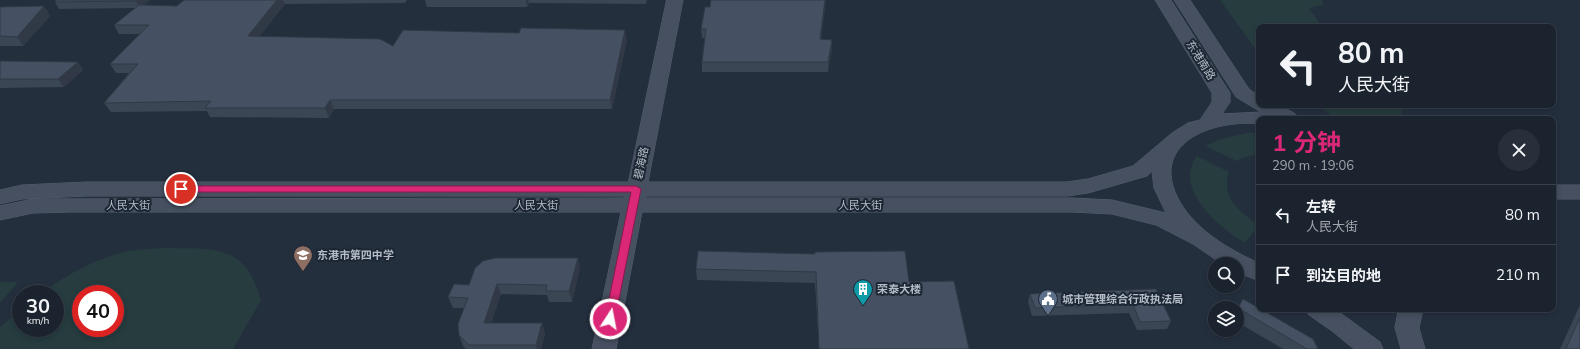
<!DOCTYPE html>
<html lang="zh">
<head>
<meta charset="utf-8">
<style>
  :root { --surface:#1b232e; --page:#282f3a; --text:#f1f3f6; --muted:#a0a4aa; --line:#39404a; --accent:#db2777 }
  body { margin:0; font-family:Mulish,"Noto Sans SC",sans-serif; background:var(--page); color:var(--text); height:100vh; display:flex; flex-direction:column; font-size:15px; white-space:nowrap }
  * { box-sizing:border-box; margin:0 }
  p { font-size:13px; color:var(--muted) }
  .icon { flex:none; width:22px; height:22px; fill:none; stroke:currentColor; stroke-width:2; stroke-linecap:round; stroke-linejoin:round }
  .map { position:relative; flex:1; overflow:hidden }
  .drawer { position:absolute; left:1256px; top:116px; width:300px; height:196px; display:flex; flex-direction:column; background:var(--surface); border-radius:8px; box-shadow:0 2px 6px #0003,0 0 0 1px var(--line) }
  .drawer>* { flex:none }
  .banner { position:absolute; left:1256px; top:24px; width:300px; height:84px; border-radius:8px; box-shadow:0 2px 6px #0003,0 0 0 1px var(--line); background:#1b232e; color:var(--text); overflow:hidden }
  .fabs { position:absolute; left:1208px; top:257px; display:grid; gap:8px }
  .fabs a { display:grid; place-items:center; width:36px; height:36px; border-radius:50%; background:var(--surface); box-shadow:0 2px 6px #0003,0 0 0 1px var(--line); font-size:20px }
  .speed { position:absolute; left:12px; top:285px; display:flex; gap:8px; font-size:20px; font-weight:700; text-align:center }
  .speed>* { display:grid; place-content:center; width:52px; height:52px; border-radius:50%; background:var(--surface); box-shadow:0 2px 6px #0003,0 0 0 1px var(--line); line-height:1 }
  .speed small { font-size:10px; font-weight:400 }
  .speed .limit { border:6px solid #d22; background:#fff; color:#111 }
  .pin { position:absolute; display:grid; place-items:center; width:34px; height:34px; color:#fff; margin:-17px; border:2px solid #fff; border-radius:50%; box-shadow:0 1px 4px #0007 }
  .me { position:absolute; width:44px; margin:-22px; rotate:11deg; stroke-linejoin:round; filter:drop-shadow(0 0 3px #0008) }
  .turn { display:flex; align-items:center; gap:14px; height:84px; padding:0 16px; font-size:18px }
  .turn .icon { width:52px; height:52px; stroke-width:2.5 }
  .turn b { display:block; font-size:28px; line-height:34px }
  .round { display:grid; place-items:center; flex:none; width:42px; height:42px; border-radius:21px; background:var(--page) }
  .headline { display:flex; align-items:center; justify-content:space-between; height:68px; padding:0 16px }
  h1 { font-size:24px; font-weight:700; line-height:30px; color:var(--accent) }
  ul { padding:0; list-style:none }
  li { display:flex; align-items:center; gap:12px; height:60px; padding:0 16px; border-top:1px solid var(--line) }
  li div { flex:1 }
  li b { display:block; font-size:15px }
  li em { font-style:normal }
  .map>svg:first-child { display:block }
  .green { fill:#263c3f; fill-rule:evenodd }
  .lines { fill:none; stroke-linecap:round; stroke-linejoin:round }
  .secondary-casing { stroke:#565f6c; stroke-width:1 }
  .secondary { fill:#465061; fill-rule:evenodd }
  .wall { fill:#3b4654 }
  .shaded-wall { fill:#303945 }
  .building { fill:#455162; stroke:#303945 }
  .route { fill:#db2777; stroke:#8e194d }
  .labels { text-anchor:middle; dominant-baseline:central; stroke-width:4; stroke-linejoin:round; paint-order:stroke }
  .street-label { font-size:11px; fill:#b4bcc9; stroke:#1d2633 }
  .poi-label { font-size:11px; font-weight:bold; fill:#b4bcc9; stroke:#1d2633; text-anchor:start }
</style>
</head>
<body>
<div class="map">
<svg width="1580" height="349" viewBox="0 0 1580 349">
  <rect width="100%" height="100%" fill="#242f3e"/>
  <!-- green -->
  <path class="green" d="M1220 0H1322L1324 5 1309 8 1321 25 1320 27H1259V54Z
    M1317 105H1404L1400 119H1343L1332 116Z
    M1247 133H1259V154L1245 157 1237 161 1205 146 1220 139Z
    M1197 156 1229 172C1220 197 1240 212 1259 225L1245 243C1220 228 1172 189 1197 156Z
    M164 248C215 249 245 243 261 300L233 349H0V327L21 309V328H55V294H41C65 275 94 260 124 252 137 249 151 249 164 248ZM81 294H115V328H81Z
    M0 282H18L0 303Z"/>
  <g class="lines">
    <defs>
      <path id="secondary" d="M667 0H683L648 182H1067L1088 179 1133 166 1172 133 1188 123 1200 120 1212 102V93L1155 0H1171L1230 93V102L1222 114 1261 112 1236 97 1174 0H1190L1249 89 1259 96V105C1272 105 1292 107 1300 119H1259V124C1211 119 1147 144 1180 202 1197 231 1230 250 1259 263V281L1237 272V264H1222L1193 244 1156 225 1112 214 1072 212H642L616 349H592L621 212H72L33 213 0 220V206L33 199 624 198 625 196H87L22 199 0 204V190L22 185 87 182H628ZM1152 171 1154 188 1166 213 1112 200 1072 198H645V196H1067L1088 193 1147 176Z
        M1553 185H1580V199H1553Z
        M1305 309H1335L1380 342 1383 349H1354L1332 331 1309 315Z
        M1399 309H1423L1419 328 1425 349H1401L1395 328Z"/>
    </defs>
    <!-- secondary casing -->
    <use href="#secondary" class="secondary-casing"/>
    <!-- secondary -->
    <use href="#secondary" class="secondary"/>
  </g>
  <!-- wall -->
  <path class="wall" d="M56 0H150L144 5 177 6 184 0H407L405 3 285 4 259 37 393 46 627 40 612 109H334L329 118 210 117 207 111 111 112 104 103 129 73H116L110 64 140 34H119L114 25 135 8 59 9 55 2Z
    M425 0H647L646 4 529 3 527 7H427Z
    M711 0H826L821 39 832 49 828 72H702V62L705 38H702L701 29 710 7Z
    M44 6 50 16 23 46H0V7Z
    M0 61 78 62 83 70 64 87 0 88Z
    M698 251 909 282 969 349H819L815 283 697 280 696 269Z
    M580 268 572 302H549L547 295 501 294 491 323H542L545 334 541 349H466L463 346 459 335 464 308H453L448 297 469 285Z
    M1156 289 1171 321 1167 329 1137 330 1129 313 1032 316 1028 302 1030 294Z
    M1243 299 1318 349H1283L1237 322V309Z
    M1580 305V349H1560Z"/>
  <!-- shaded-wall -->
  <path class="shaded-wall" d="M137 0H150L140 8 136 1Z
    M277 0H283L285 4 252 46 248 36Z
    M526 0H528L529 3 527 7Z
    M825 0H826L820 49V39Z
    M44 6 50 16 23 46 17 37Z
    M625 30 627 40 612 109 610 100Z
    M832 40V49L828 72V62Z
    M78 62 83 70 64 87 58 79Z
    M330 100 334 109 329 118 325 108Z
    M578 258 580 268 572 302 569 291Z
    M497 284 501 294 488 333 484 323Z
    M542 323 545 334 541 349H537L536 345Z"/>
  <!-- building -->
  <path class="building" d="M56 0H137L136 1 55 2Z
    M184 0H277L248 36 380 39 393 46 403 30 519 33 521 28 625 30 610 100H330L325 108H205L211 101 104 103 138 64H110L149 25H114L139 5 177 6Z
    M711 0H825L820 39 832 40 828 62H702L706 29H701L705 7H710Z
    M44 6 17 37 0 36V7Z
    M0 61 78 62 58 79H0Z
    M698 251 815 254V252L905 251 909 282 954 281 969 349H819L816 272 696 269Z
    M495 258H578L569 291H546L547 285 497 284 484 323H542L536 345H469L459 335 458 324 468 298 448 297 454 284 469 285 475 268 483 261Z
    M1156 289 1171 321 1140 322 1133 304 1035 308 1030 294Z
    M1243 299 1313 339 1318 349H1307L1238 308Z
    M1580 317V349H1566Z"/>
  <!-- route -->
  <path class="route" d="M181 186H636L641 189 615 319 610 324 605 319 631 192H181L176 189Z"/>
  <!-- icons -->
  <defs>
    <symbol id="school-pin" viewBox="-11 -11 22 30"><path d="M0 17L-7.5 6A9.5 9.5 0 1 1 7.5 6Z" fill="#8d6e63" stroke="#1d2633"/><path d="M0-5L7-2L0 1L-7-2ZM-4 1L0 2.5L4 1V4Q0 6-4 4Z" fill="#fff"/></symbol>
    <symbol id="building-pin" viewBox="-11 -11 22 30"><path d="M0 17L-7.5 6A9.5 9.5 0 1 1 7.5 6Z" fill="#0f9aa8" stroke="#1d2633"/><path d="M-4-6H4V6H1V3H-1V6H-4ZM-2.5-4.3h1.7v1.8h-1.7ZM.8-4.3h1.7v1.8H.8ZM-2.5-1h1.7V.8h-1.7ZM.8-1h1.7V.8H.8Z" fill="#fff"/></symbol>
    <symbol id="civic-pin" viewBox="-11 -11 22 30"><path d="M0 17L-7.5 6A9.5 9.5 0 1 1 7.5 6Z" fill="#5c6f8a" stroke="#1d2633"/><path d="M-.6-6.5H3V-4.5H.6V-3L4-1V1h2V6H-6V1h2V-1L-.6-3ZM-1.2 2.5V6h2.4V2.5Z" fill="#fff"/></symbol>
  </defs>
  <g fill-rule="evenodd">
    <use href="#school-pin" x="292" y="244" width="22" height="30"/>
    <use href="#building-pin" x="852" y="278" width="22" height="30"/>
    <use href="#civic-pin" x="1037" y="288" width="22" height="30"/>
  </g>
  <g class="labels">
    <!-- street labels -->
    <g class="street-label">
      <text transform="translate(1201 60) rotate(58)">东港南路</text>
      <text transform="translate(641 163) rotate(-78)">碧海路</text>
      <text x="128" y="205">人民大街</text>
      <text x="536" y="205">人民大街</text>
      <text x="860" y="205">人民大街</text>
    </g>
    <!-- poi labels -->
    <g class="poi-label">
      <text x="317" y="255">东港市第四中学</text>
      <text x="877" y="289">荣泰大楼</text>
      <text x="1062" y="299">城市管理综合行政执法局</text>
    </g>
  </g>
</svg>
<div class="fabs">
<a><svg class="icon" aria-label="search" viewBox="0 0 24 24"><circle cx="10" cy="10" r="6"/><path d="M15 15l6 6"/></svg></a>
<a><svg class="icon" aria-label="layers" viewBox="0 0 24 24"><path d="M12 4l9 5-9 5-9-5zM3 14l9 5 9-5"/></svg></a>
</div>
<div class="speed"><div>30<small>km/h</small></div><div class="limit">40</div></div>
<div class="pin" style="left:181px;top:189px;background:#d93025"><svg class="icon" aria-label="arrive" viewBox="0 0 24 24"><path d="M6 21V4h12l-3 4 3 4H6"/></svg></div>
<svg class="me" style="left:610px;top:319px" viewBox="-20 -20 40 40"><circle r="17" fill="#db2777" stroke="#fff" stroke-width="3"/><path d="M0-11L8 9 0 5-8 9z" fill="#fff"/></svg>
<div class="banner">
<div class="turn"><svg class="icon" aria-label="left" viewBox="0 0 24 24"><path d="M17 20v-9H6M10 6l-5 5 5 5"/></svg><div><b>80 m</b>人民大街</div></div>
</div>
<section class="drawer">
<div class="headline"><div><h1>1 分钟</h1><p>290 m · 19:06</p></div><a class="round"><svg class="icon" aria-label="close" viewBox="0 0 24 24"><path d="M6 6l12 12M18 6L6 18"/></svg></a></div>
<ul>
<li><svg class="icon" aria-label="left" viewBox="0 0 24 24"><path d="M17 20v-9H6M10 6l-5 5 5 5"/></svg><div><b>左转</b><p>人民大街</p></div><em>80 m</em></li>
<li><svg class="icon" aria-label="arrive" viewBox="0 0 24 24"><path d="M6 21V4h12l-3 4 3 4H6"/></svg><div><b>到达目的地</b></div><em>210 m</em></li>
</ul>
</section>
</div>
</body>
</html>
